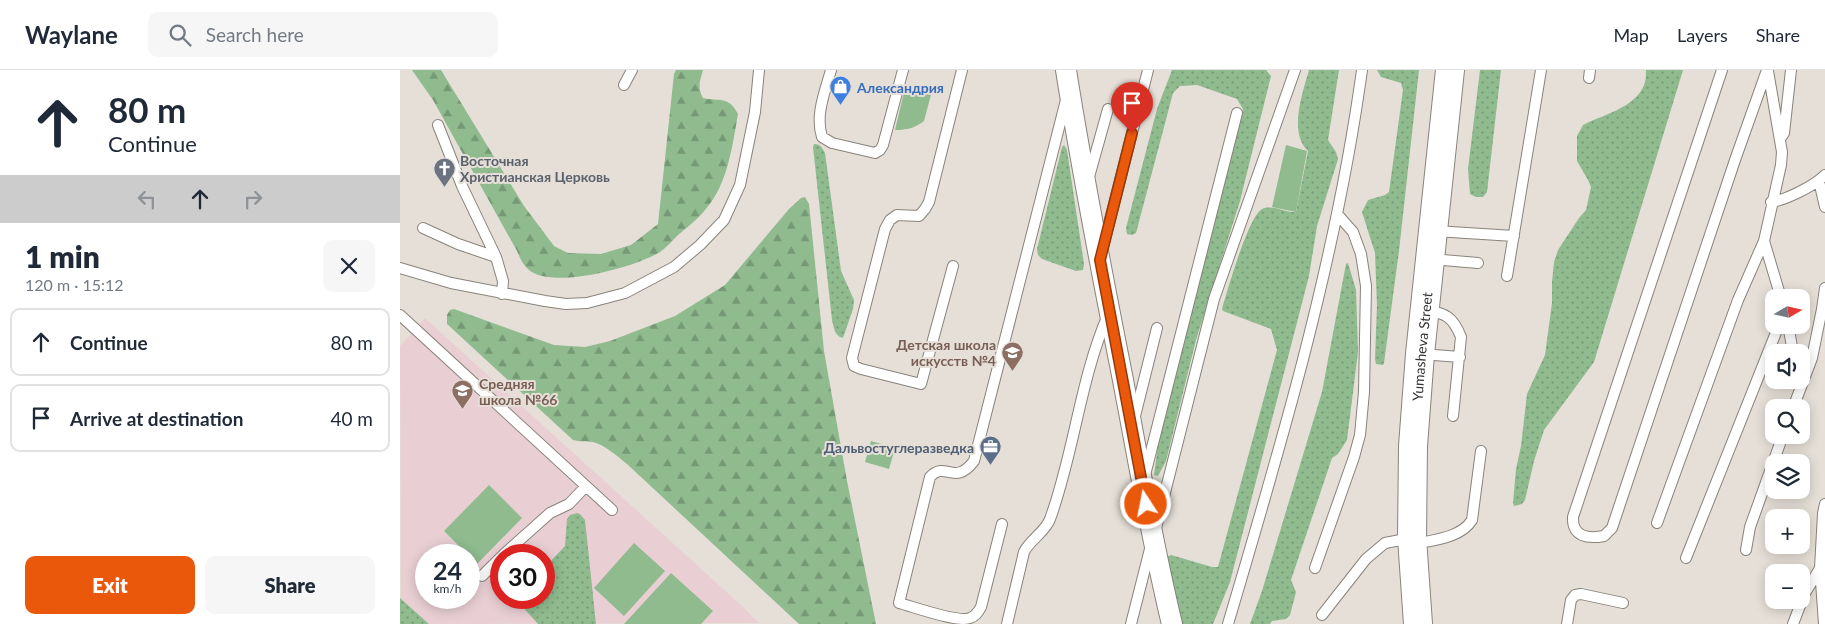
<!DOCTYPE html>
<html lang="en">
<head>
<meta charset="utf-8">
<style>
  :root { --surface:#fff; --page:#f6f6f7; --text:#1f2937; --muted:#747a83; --line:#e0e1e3; --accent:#ea580c }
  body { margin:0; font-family:Lato,sans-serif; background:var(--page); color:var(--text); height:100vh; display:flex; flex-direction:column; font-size:19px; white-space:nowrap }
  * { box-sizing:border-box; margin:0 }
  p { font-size:16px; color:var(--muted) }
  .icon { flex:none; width:28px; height:28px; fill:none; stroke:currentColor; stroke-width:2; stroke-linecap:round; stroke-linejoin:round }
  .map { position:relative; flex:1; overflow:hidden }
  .details { display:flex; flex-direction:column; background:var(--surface); width:400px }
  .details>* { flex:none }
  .banner { background:#fff; color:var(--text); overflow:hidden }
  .needle { width:32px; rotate:81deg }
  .tools { position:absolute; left:1365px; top:219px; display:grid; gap:10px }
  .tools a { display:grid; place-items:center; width:45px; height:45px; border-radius:10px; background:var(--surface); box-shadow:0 2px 12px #0003; font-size:25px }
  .speed { position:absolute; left:15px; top:474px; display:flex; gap:10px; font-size:25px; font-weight:700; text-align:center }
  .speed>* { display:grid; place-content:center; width:65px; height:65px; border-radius:50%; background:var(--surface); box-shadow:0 2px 12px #0003; line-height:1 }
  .speed small { font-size:12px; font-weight:400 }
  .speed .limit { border:8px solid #d22; background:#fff; color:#111 }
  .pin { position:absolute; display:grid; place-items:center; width:42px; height:42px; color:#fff; margin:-51px -21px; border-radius:50% 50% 50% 0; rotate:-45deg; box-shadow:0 0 5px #0007 }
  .pin .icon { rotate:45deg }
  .me { position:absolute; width:55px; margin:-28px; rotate:349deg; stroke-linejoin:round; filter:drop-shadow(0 0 4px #0008) }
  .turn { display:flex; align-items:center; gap:18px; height:105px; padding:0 25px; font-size:22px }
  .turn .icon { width:65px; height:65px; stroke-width:2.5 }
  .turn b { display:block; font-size:35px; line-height:42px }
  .lanes { display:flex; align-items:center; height:48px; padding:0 25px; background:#0003; justify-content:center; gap:25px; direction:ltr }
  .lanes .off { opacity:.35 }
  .round { display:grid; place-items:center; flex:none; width:52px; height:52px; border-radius:10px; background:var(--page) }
  .overview { display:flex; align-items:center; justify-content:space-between; height:85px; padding:0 25px }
  h1 { font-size:30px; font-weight:800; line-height:38px }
  .cta { display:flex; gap:10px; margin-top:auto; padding:10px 25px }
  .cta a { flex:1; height:58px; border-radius:10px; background:var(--accent); color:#fff; font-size:20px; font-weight:800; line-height:58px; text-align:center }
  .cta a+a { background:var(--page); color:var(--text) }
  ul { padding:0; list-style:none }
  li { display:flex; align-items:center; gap:15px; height:68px; margin:0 10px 8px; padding:0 15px; border:2px solid var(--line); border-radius:10px }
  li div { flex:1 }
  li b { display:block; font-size:19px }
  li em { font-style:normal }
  header { display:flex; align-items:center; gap:30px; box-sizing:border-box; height:70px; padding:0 25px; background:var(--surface); border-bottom:1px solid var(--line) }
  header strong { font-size:24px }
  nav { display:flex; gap:28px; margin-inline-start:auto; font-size:18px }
  .search { width:350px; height:45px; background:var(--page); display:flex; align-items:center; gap:12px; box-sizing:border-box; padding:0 18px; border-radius:10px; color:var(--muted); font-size:19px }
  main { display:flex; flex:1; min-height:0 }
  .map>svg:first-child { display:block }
  .education { fill:#e9cfd4; fill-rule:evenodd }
  .grass { fill:url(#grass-dots) }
  .forest { fill:url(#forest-firs) }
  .green { fill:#8fbb8f }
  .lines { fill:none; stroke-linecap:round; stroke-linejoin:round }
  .service-casing { stroke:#88837b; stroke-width:12 }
  .minor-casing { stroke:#88837b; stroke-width:22 }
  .primary-casing { stroke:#88837b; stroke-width:30 }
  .service { stroke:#fff; stroke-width:10 }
  .minor { stroke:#fff; stroke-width:20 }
  .primary { stroke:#fff; stroke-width:28 }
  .route-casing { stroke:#983908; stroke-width:12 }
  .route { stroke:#ea580c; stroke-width:9 }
  .labels { text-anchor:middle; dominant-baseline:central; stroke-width:4; stroke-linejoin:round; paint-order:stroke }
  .shop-label { font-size:14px; font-weight:bold; fill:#366cbe; stroke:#e5dfd7; text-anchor:start }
  .worship-label { font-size:14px; font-weight:bold; fill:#5b616d; stroke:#e5dfd7; text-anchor:start }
  .education-label { font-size:14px; font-weight:bold; fill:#785e54; stroke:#e5dfd7; text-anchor:end }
  .street-label { font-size:14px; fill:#353330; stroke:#e5dfd7 }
  .service-label { font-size:14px; font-weight:bold; fill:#4e5e75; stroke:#e5dfd7; text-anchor:end }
</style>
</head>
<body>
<header>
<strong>Waylane</strong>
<div class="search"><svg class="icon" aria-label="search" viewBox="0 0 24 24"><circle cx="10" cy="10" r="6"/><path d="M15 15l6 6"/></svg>Search here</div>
<nav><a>Map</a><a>Layers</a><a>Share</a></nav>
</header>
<main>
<section class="details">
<div class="banner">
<div class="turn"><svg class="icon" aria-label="ahead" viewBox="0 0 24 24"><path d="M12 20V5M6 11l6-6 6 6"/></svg><div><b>80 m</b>Continue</div></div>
<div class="lanes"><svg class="icon off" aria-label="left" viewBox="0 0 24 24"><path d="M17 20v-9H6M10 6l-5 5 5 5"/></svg><svg class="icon" aria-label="ahead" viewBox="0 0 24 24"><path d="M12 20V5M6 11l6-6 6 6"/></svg><svg class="icon off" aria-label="right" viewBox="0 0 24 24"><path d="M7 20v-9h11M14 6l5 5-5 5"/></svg></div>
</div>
<div class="overview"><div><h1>1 min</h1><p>120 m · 15:12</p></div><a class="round"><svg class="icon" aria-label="close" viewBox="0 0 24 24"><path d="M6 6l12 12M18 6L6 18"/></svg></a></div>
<ul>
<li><svg class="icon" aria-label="ahead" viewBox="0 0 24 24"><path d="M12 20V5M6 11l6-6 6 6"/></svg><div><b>Continue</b></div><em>80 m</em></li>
<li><svg class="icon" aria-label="arrive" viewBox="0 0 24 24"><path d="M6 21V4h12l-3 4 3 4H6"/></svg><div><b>Arrive at destination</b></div><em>40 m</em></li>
</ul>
<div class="cta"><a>Exit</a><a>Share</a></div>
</section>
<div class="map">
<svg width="1425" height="554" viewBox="0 0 1425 554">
  <defs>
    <pattern id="grass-dots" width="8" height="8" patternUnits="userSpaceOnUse" patternTransform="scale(1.25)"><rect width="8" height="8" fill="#8fbb8f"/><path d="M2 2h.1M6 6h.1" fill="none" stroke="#769975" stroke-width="1.8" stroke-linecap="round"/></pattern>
    <pattern id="forest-firs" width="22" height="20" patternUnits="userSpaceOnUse" patternTransform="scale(1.25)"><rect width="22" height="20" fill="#8fbb8f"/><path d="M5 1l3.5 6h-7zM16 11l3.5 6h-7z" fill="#769975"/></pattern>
  </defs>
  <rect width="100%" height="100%" fill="#e5dfd7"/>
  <!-- education -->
  <path class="education" d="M25 248 343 537 359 553 1 554 0 276ZM26 485H69V528H26ZM101 485H144V528H101Z"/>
  <!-- grass -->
  <path class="grass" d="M772 0H866L871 6 840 131 796 270 766 391 758 406 754 405 758 375 843 39 837 29 797 15 780 16 773 23 736 163 732 165 727 164 726 158 757 39Z
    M909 0H939L928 70 936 82 938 89 917 156 909 206 830 512 813 554H778L767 487 771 485 812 497H818L877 280 871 259 823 241 822 239C827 222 848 147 862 139 872 134 886 143 896 142L908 81C888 62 903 22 909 0Z
    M977 0H1019L999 181 984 293 983 295 976 294 975 289 977 235 975 183 962 142 968 130 985 125 989 122 1003 20 1001 13 981 7Z
    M1080 0H1101L1087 122 1083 127H1076L1070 124 1068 99Z
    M1246 0H1283L1194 292 1144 360 1134 391 1125 430 1122 434 1114 436 1113 433 1116 399 1121 376 1127 324 1145 285 1152 233V212L1154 192 1158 180 1179 148 1186 140 1191 117 1188 110 1177 91V66L1183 55C1202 45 1235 38 1244 15 1246 11 1246 5 1246 0Z
    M414 74C421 74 422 78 425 83L441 201 454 230 453 239 443 268C434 266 434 257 432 250L413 77Z
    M664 75 667 80 684 194 683 200 676 201 642 189 638 185 637 179 662 77Z
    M948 193 956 220 958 282 947 370 938 384 932 388 891 510 896 522 890 545 886 549 872 551 870 554H850L862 521 922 322 945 199 946 194Z
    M177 443 180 444 185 450 196 554H138L119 533 118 528H144V498L165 476 167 449 170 445Z
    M0 528 29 554H0Z"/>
  <!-- forest -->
  <path class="forest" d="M12 0H41L124 136 154 176 168 183 201 184 231 175 258 154 274 4 276 0H303C300 11 297 17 303 28 320 32 328 25 338 44 332 77 328 114 305 140 297 150 286 158 277 166 272 171 266 178 260 182 236 197 153 220 129 200 123 195 120 188 117 181L33 30Z
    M405 127 409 134 424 281 447 411 476 554H399L227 394C217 386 205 375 193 372 186 371 180 372 173 370L47 254V245L50 240 54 239 154 275 185 277 210 271 275 246 325 215 389 139 401 128Z"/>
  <!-- green -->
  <path class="green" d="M506 14 532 21 524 51C515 58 507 60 495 60Z
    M886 75 907 81 896 142 872 137Z
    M471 371 495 378 489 399 465 392Z
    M89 415 122 448 77 494 44 461Z
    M234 473 265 501 224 546 194 518Z
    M271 503 313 541 301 554H224Z"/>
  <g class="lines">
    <defs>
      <path id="service" d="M431 0C425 22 415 45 422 67L432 73 475 83 480 80 483 75 503 0
        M1322 0 1173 447C1172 467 1188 469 1204 466L1212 458 1335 90 1367 0
        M1368 1 1382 82 1381 95 1364 171 1381 228
        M1189 8 1190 0
        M224 15 232 0
        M38 55 62 116 96 187
        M1380 69 1384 63 1391 0
        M689 107 708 39
        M1419 111 1425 137
        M1371 132C1386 130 1414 116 1425 105
        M23 158 58 174 96 187 103 211 102 224
        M1035 161 1114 166
        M702 181 748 0
        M1031 189 1078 193
        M553 196 521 314 461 299 454 296 452 288 485 159 490 150 497 145 519 146 525 139 529 132 562 0
        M0 198 51 213 145 231 166 234 187 233 225 223 274 197 300 175 324 150 340 115 355 42 359 0
        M1107 206 1141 0
        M1025 240C1046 243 1053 247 1061 267L1053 346
        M0 245 212 440
        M1388 255 1393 282
        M1021 284 1060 287
        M1393 338 1412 288 1422 239 1425 218
        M735 346 757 258
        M745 405 837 43
        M1257 453 1338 230 1364 171
        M602 454 581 537C578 542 576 546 570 548 558 553 514 537 499 533L530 407C545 390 554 417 574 391L666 30
        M756 458 814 229 895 0
        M1014 474C1033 470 1061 468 1072 450L1081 381
        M1346 480 1350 457 1383 365
        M103 485 150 443 169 434 186 416
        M1286 488 1379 255
        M915 498 954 387 960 365 964 322 966 216 961 184 953 162 938 145
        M82 506 101 487
        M922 545 966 489 985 473 1011 468
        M607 554 624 482C630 470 646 461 650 449 674 384 680 309 708 245
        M731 554 750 479
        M828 554C882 372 936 189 962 0
        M1167 554 1171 530 1175 525 1181 524 1223 533
        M1393 554 1404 525 1420 498
        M1424 554 1420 498 1423 443 1425 434"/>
      <path id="minor" d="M666 0C682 102 702 204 722 305 738 388 752 472 772 554"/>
      <g id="primary">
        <path id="s1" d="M1018 554 1012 468 1013 376 1020 284 1050 0"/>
      </g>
    </defs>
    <!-- service casing -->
    <use href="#service" class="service-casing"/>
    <!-- minor casing -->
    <use href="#minor" class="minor-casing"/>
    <!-- primary casing -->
    <use href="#primary" class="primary-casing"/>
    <!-- service -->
    <use href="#service" class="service"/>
    <!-- minor -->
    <use href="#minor" class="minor"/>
    <!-- primary -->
    <use href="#primary" class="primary"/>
  </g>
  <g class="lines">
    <defs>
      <path id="route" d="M732 63 700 190 746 434"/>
    </defs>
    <!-- route casing -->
    <use href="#route" class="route-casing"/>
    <!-- route -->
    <use href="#route" class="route"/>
  </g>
  <!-- icons -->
  <defs>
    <symbol id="shop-pin" viewBox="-11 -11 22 30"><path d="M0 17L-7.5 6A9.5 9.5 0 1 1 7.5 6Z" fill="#3f7fe0" stroke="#e5dfd7"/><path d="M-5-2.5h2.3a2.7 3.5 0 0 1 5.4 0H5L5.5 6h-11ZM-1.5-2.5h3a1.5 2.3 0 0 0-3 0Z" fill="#fff"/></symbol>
    <symbol id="church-pin" viewBox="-11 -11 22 30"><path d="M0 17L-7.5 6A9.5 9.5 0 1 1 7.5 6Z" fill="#6b7280" stroke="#e5dfd7"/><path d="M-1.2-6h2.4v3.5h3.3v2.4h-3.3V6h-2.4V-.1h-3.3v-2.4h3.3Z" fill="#fff"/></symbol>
    <symbol id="school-pin" viewBox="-11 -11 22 30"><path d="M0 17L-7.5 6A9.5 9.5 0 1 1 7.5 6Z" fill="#8d6e63" stroke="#e5dfd7"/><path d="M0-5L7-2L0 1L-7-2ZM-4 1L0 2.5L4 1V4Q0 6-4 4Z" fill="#fff"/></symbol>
    <symbol id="office-pin" viewBox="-11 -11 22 30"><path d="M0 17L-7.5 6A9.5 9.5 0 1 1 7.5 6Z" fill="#5c6f8a" stroke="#e5dfd7"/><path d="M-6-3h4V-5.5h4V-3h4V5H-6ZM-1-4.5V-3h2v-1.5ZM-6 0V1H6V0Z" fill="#fff"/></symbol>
  </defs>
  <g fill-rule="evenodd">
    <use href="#shop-pin" x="428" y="4" width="25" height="34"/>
    <use href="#church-pin" x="32" y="86" width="25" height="34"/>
    <use href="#school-pin" x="600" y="270" width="25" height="34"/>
    <use href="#school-pin" x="50" y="308" width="25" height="34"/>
    <use href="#office-pin" x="578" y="364" width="25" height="34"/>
  </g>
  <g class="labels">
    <!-- shop labels -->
    <g class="shop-label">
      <text x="457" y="17">Александрия</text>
    </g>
    <!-- worship labels -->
    <g class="worship-label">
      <text x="60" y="90">Восточная<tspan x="60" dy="16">Христианская Церковь</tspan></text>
    </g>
    <!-- education labels -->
    <g class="education-label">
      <text x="596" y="274">Детская школа<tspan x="596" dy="16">искусств №4</tspan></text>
      <text x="79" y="313" text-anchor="start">Средняя<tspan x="79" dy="16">школа №66</tspan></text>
    </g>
    <!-- street labels -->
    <g class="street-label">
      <text stroke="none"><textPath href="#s1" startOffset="278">Yumasheva Street</textPath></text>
    </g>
    <!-- service labels -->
    <g class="service-label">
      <text x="574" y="377">Дальвостуглеразведка</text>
    </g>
  </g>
</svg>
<div class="tools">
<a><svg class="needle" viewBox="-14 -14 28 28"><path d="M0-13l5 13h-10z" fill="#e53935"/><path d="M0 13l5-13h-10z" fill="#747a83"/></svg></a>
<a><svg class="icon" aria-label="sound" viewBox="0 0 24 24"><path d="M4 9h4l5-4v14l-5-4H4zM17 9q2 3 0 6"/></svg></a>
<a><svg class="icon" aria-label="search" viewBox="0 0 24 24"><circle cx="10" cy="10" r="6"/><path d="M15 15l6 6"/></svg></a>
<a><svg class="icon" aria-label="layers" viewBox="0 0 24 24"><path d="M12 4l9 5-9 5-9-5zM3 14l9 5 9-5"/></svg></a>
<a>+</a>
<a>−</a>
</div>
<div class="speed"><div>24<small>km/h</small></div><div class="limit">30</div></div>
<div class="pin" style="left:732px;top:63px;background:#d93025"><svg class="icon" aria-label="arrive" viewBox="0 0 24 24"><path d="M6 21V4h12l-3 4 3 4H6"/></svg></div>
<svg class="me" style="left:746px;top:434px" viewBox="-20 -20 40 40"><circle r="17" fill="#ea580c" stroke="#fff" stroke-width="3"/><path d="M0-11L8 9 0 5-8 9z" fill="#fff"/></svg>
</div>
</main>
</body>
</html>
